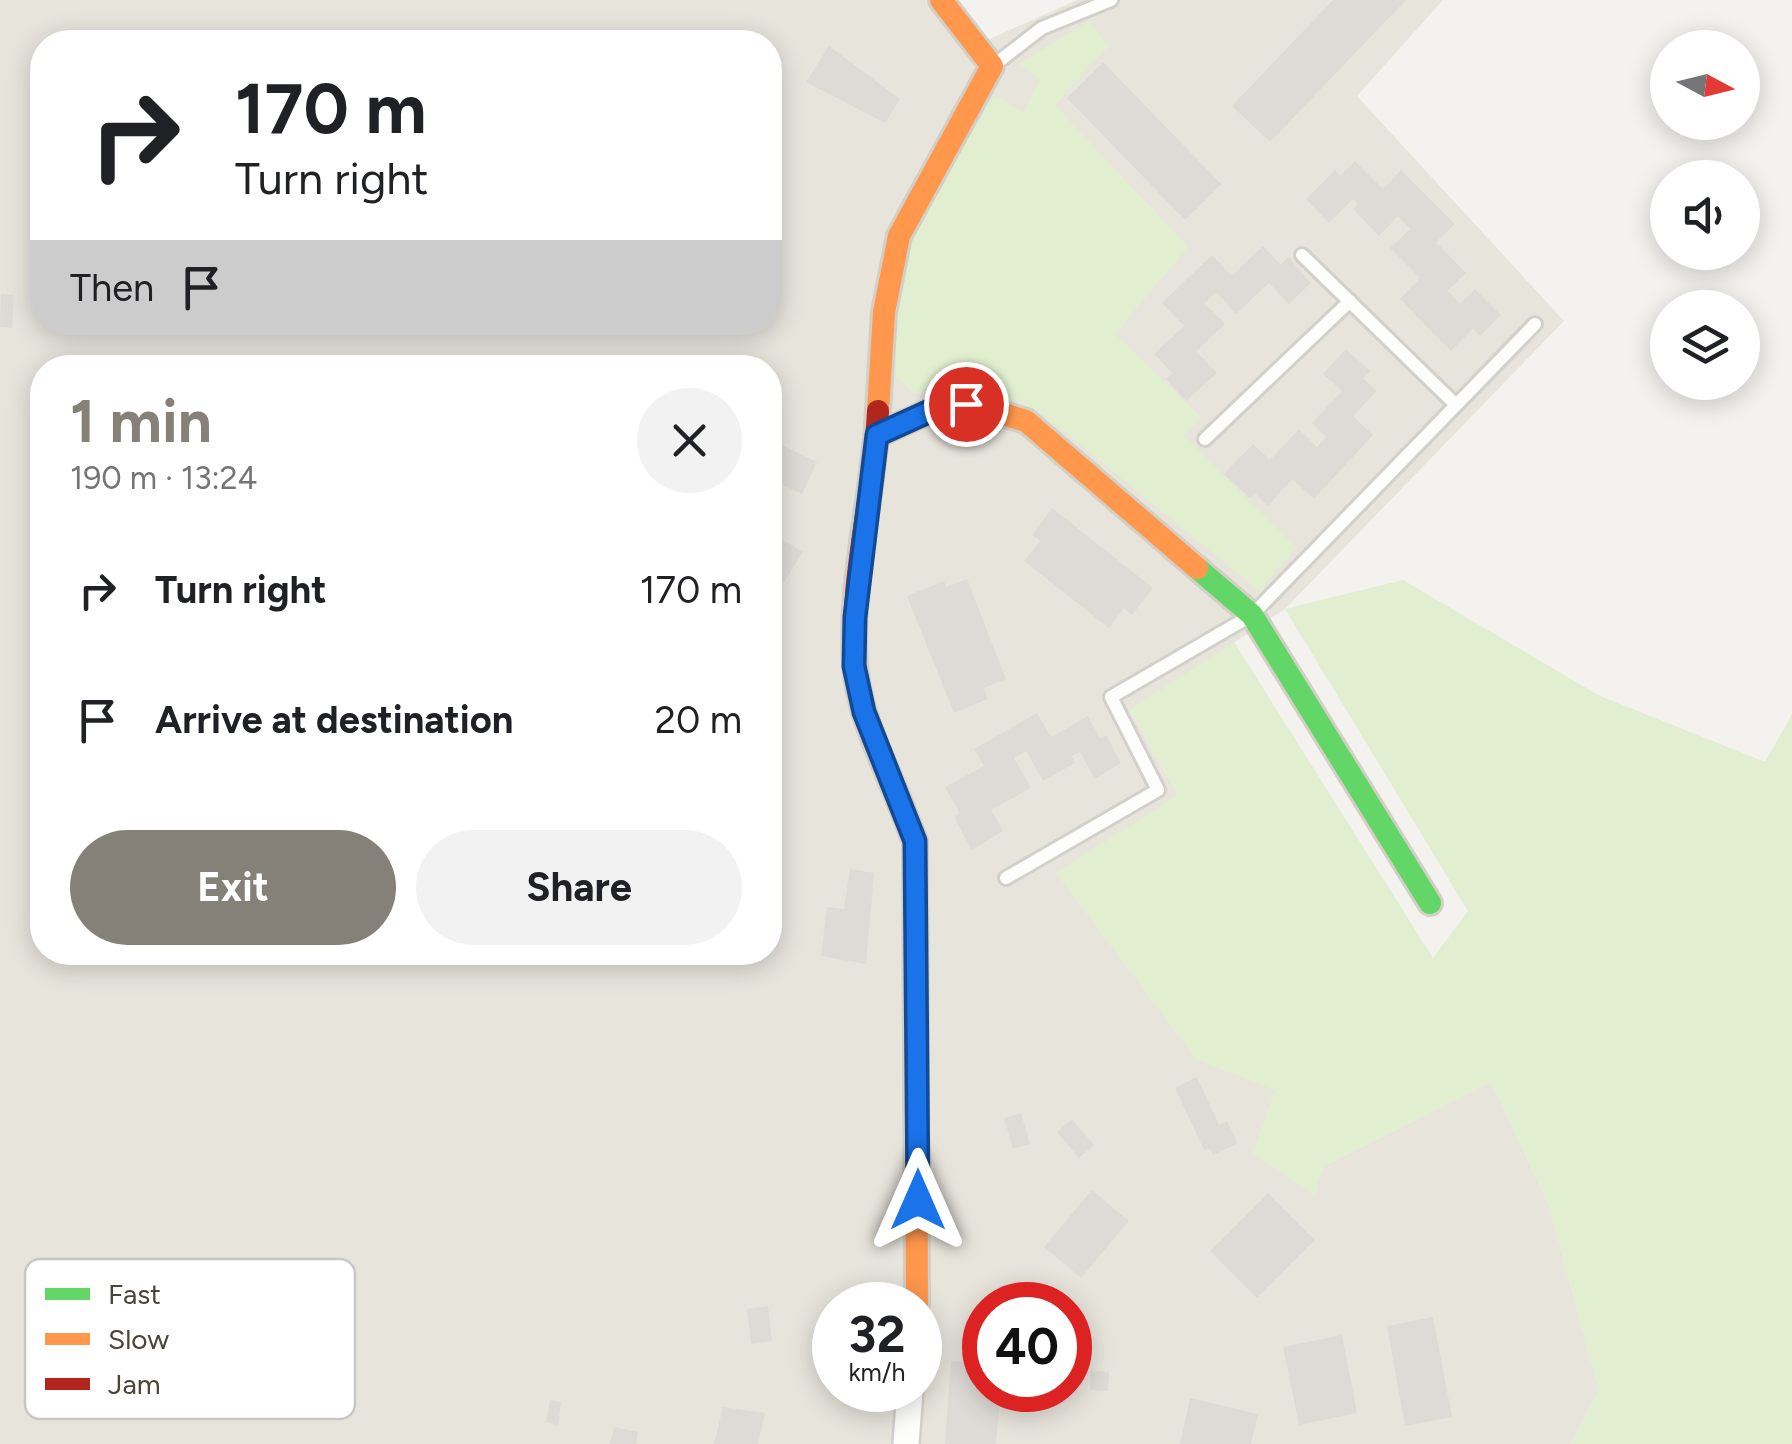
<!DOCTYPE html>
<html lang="en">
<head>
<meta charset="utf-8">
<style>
  :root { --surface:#fff; --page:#f2f2f2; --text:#202124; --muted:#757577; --accent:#868178 }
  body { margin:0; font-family:Figtree,sans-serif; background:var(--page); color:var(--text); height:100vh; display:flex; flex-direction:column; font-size:38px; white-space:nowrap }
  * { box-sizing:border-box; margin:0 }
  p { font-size:32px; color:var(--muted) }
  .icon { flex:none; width:55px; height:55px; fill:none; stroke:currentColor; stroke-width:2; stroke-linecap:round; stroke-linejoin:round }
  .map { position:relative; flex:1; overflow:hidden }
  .drawer { position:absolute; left:30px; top:355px; width:752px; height:610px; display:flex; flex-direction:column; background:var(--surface); border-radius:40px; box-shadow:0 5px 25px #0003 }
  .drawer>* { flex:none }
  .guide { position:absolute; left:30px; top:30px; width:752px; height:305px; border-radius:40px; box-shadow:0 5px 25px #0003; background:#fff; color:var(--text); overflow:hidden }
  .needle { width:65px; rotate:97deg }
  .fabs { position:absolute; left:1650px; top:30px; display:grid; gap:20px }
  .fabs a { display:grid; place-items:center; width:110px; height:110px; border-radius:50%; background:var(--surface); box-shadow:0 5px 25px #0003; font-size:50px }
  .speed { position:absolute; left:812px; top:1282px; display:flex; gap:20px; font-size:50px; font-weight:700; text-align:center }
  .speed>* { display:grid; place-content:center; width:130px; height:130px; border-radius:50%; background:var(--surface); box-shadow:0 5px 25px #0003; line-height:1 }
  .speed small { font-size:25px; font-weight:400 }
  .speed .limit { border:15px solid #d22; background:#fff; color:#111 }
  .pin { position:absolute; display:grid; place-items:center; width:85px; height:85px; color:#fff; margin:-42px; border:5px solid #fff; border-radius:50%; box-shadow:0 2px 10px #0007 }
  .me { position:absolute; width:110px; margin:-55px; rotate:0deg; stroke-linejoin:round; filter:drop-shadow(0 0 8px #0008) }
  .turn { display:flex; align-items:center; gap:35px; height:210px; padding:0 40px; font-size:45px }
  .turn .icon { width:130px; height:130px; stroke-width:2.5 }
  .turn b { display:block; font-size:70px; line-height:85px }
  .then { display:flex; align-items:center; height:95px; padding:0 40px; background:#0003; gap:20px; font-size:38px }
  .round { display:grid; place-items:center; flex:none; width:105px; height:105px; border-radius:52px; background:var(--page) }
  .summary { display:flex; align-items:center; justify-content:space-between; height:170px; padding:0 40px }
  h1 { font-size:60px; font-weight:700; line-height:75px; color:var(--accent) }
  .button { display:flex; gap:20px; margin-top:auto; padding:20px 40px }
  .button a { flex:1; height:115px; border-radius:60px; background:var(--accent); color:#fff; font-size:40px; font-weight:700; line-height:115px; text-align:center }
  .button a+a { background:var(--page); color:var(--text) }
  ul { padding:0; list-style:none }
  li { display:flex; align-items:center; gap:30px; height:130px; padding:0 40px }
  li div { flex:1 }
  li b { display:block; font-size:38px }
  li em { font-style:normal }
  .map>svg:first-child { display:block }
  .residential { fill:#e7e4dc; fill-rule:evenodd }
  .green { fill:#e1eecf }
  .building { fill:#dedbd6 }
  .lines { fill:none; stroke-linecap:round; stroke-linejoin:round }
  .lane-casing { stroke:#d2d0cb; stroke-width:18 }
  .street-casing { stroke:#d2d0cb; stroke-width:30 }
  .fast-casing { stroke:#d3cfc5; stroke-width:28 }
  .slow-casing { stroke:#d3cfc5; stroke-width:28 }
  .jam-casing { stroke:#d3cfc5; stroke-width:28 }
  .lane { stroke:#fdfdfc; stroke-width:12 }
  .street { stroke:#fdfdfc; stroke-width:25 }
  .fast { stroke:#63d668; stroke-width:22 }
  .slow { stroke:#ff974d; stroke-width:22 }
  .jam { stroke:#b3261e; stroke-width:22 }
  .route-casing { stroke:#114b97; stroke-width:25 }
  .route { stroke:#1a73e8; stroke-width:18 }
  .key { fill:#fff; stroke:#c9c7c4; stroke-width:2.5 }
  .key-label { font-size:28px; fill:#4b4439 }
</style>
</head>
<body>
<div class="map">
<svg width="1792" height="1444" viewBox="0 0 1792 1444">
  <rect width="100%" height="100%" fill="#f4f2ee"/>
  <!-- residential -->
  <path class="residential" d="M0 0H926L974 46 1077 0H1443L1357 96 1564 321 1285 609 1130 711 1178 795 1196 1059 1276 1090 1316 1195 1317 1180 1326 1165 1491 1082 1548 1203 1599 1389 1571 1444H0ZM42 42H770V322H42ZM42 368H770V952H42ZM835 1305H920V1390H835ZM985 1305H1070V1390H985Z"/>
  <!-- green -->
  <path class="green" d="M1089 21 1109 46 1055 105 1188 247 1115 334 1202 418 1184 435 1296 548 1259 591 1039 411 974 386 915 394 896 377 894 324 911 235 994 95 1023 112 1040 80 1019 64Z
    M1403 580 1598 695 1765 762 1792 714V1444H1571L1599 1389 1548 1203 1491 1082 1326 1165 1317 1180 1316 1196 1253 1153 1275 1090 1196 1059 1056 873 1178 795 1130 710 1234 642 1433 958 1468 911 1285 609Z"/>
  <!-- building -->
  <path class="building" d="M1333 0H1406L1270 142 1232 106Z
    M829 46 900 99 885 123 806 82Z
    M1103 62 1221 184 1185 220 1067 98Z
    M1355 161 1383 189 1401 170 1455 224 1436 242 1466 273 1448 291 1460 304 1475 289 1501 315 1480 336 1473 329 1451 351 1400 299 1420 278 1390 248 1410 229 1398 216 1379 236 1353 209 1358 204 1353 199 1329 223 1306 199 1335 170 1340 176Z
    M1263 246 1281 265 1288 257 1311 283 1289 304 1269 283 1236 314 1216 292 1204 303 1225 324 1196 351 1217 373 1186 401 1166 379 1172 373 1154 354 1184 326 1162 303 1212 255 1232 276Z
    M1 294 14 295 12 328 0 327Z
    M1346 349 1370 371 1363 378 1377 391 1353 416 1373 435 1314 499 1292 479 1268 506 1255 493 1250 498 1224 474 1253 444 1270 460 1299 429 1317 447 1326 437 1312 423 1342 391 1323 374Z
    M770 439 817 462 802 494 770 479Z
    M1052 508 1153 588 1132 615 1124 608 1109 628 1024 561 1040 541 1032 535Z
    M770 532 803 552 784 582 770 574Z
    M967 579 1006 679 984 688 988 699 954 713 907 596 944 581 946 587Z
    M1037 713 1051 737 1088 716 1100 738 1106 735 1121 763 1095 779 1080 752 1072 756 1075 763 1043 781 1026 751 1014 758 1031 788 991 810 1003 831 972 850 954 817 960 813 945 787 984 766 974 749Z
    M850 869 874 873 866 964 821 956 827 907 844 909Z
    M1197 1077 1219 1125 1227 1121 1238 1143 1213 1155 1210 1148 1204 1150 1175 1088Z
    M1021 1113 1030 1144 1013 1149 1004 1118Z
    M1072 1119 1094 1145 1079 1158 1057 1132Z
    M1092 1190 1129 1221 1081 1278 1044 1247Z
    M1268 1193 1315 1240 1257 1298 1210 1251Z
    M768 1306 772 1341 751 1344 747 1309Z
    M1433 1317 1452 1417 1405 1426 1387 1326Z
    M1342 1335 1357 1413 1299 1425 1283 1347Z
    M951 1361 985 1364V1390H1001L996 1444H945Z
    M1091 1371 1109 1372 1108 1391 1090 1390Z
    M1190 1398 1258 1414 1251 1444H1180Z
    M550 1400 561 1402 558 1425 546 1422Z
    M723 1407 765 1413 758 1444H714Z
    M614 1427 638 1432 636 1444H610Z"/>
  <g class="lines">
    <defs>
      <path id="lane" d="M994 65 1042 28 1111 0
        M1302 255 1456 405
        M1205 439 1350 301
        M1006 878 1158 790 1111 697 1252 615 1535 324"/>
      <path id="street" d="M906 1444 910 1390"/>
      <path id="fast" d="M1197 568 1252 615 1430 903"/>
      <path id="slow" d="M878 411 884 312 899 236 992 66 941 0
        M877 435 930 411 966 403 1026 421 1197 568
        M900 803 915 841 917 1305"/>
      <path id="jam" d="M878 411C874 494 849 580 855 664 858 712 882 758 900 803"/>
    </defs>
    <!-- lane casing -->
    <use href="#lane" class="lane-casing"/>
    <!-- street casing -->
    <use href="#street" class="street-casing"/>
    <!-- fast casing -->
    <use href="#fast" class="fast-casing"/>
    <!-- slow casing -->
    <use href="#slow" class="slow-casing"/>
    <!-- jam casing -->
    <use href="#jam" class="jam-casing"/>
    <!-- lane -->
    <use href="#lane" class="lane"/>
    <!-- street -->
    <use href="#street" class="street"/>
    <!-- fast -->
    <use href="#fast" class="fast"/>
    <!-- slow -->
    <use href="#slow" class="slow"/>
    <!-- jam -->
    <use href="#jam" class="jam"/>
  </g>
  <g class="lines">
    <defs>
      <path id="route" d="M918 1200 915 841 864 712 854 666 855 617 877 435 930 411 966 404"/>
    </defs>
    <!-- route casing -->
    <use href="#route" class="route-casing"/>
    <!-- route -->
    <use href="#route" class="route"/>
  </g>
  <!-- legend -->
  <rect x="25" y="1259" width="330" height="160" rx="15" class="key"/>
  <rect x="45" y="1288" width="45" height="12" fill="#63d668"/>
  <rect x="45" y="1333" width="45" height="12" fill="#ff974d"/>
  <rect x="45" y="1378" width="45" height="12" fill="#b3261e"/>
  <g class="key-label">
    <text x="108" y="1304">Fast</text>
    <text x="108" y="1349">Slow</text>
    <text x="108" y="1394">Jam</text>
  </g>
</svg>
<div class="fabs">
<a><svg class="needle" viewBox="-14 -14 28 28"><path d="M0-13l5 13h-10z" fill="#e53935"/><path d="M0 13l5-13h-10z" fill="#757577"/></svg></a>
<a><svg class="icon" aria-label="sound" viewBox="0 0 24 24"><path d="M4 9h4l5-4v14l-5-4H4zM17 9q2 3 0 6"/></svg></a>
<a><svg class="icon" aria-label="layers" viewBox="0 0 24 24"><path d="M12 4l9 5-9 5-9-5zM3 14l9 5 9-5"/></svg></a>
</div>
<div class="speed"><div>32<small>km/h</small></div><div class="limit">40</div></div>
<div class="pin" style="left:966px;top:404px;background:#d93025"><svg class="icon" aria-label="arrive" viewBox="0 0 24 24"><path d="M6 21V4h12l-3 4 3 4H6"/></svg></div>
<svg class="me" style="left:918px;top:1200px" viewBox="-20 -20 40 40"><path d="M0-17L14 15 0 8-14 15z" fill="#1a73e8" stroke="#fff" stroke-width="4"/></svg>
<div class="guide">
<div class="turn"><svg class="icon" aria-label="right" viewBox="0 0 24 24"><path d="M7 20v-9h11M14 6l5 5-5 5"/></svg><div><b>170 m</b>Turn right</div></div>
<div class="then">Then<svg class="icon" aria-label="arrive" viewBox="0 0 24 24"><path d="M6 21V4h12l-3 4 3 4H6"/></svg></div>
</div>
<section class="drawer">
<div class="summary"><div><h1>1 min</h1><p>190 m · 13:24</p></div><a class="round"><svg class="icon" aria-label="close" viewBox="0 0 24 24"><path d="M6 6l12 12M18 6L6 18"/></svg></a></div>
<ul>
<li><svg class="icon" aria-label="right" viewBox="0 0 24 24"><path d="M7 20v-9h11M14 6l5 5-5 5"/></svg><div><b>Turn right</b></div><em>170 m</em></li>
<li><svg class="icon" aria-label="arrive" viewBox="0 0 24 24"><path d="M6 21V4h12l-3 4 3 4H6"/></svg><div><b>Arrive at destination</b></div><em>20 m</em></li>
</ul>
<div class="button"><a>Exit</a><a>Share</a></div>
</section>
</div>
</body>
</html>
